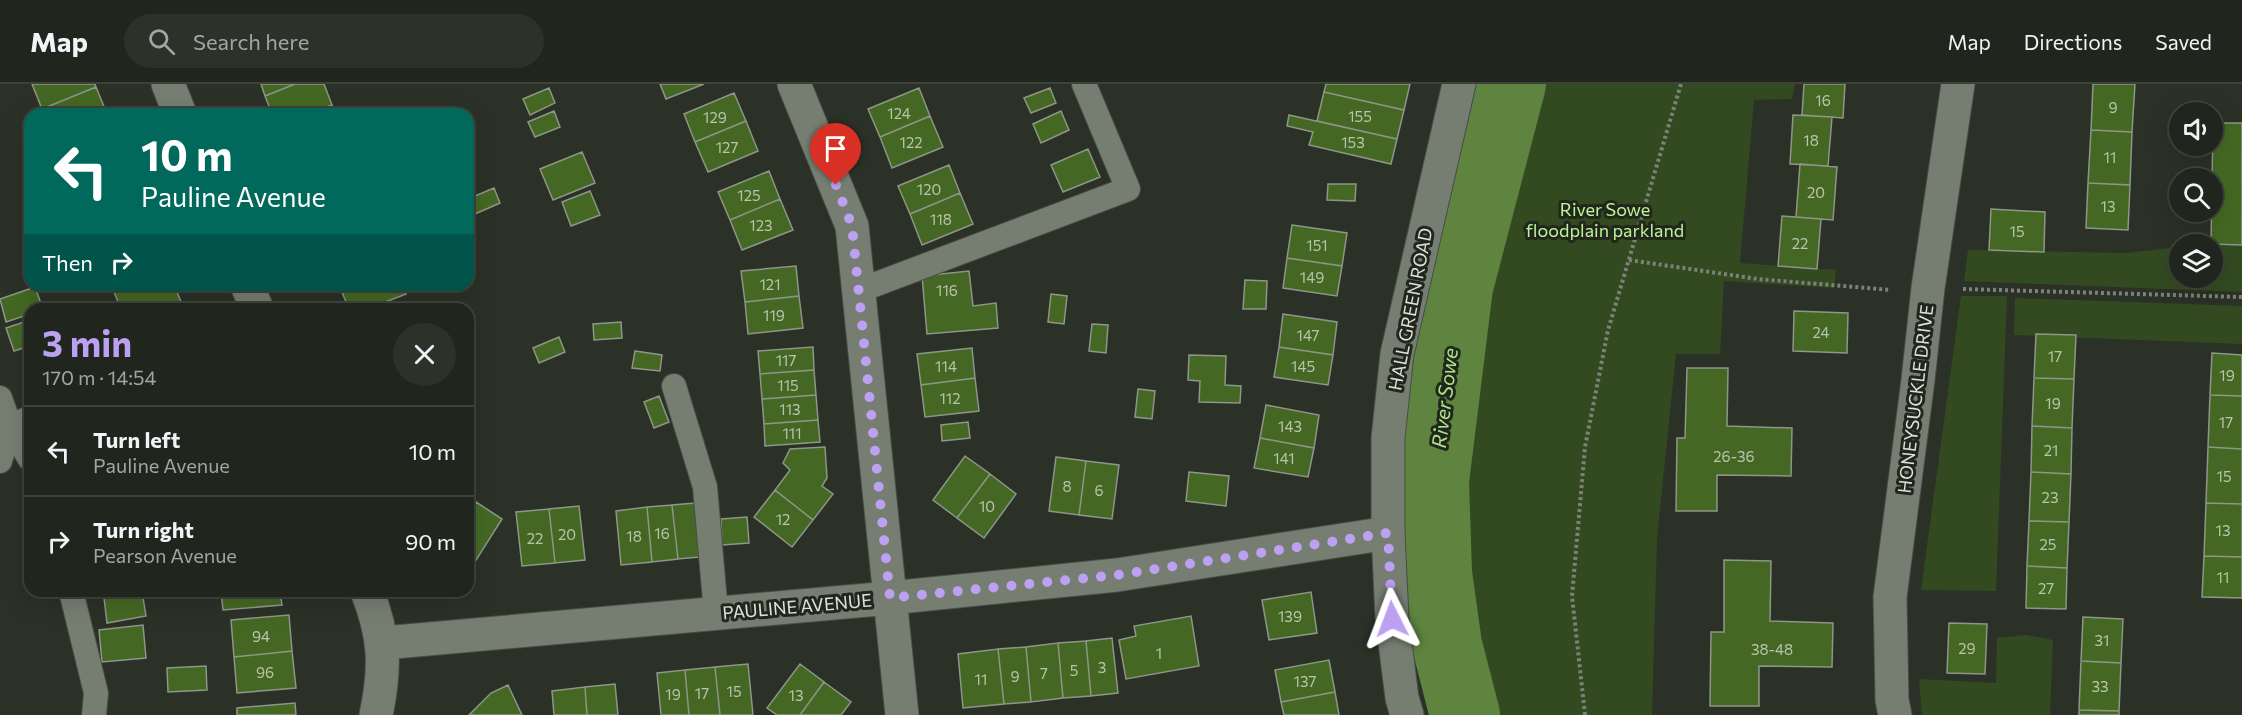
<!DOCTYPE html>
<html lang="en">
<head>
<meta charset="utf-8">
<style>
  :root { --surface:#20251d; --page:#2d312a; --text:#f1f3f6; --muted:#a2a5a4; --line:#3d423b; --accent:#bca0f2 }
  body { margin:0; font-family:Commissioner,sans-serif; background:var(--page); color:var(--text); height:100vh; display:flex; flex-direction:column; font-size:22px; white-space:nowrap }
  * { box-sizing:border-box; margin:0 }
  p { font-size:20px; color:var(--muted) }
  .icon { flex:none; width:33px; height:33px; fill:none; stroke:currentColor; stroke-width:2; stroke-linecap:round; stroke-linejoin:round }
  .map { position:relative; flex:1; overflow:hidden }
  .panel { position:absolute; left:24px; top:219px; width:450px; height:294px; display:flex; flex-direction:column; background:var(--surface); border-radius:18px; box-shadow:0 6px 24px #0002,0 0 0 2px var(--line) }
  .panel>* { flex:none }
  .hud { position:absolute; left:24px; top:24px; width:450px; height:183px; border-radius:18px; box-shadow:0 6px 24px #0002,0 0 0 2px var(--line); background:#00695c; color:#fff; overflow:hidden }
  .fabs { position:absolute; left:2169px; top:18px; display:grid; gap:12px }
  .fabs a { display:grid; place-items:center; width:54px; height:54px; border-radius:50%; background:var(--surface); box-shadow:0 6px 24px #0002,0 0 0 2px var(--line); font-size:30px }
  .pin { position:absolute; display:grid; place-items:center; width:51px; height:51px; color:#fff; margin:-62px -26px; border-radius:50% 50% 50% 0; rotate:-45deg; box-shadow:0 0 6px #0007 }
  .pin .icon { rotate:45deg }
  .me { position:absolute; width:66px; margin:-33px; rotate:357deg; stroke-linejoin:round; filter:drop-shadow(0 0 4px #0008) }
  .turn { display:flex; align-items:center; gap:21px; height:126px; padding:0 18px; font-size:27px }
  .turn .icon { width:78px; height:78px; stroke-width:2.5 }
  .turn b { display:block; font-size:42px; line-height:51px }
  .then { display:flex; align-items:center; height:57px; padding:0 18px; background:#0003; gap:12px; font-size:22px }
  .round { display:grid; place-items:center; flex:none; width:63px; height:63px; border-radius:32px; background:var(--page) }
  .head { display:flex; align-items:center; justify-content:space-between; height:102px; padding:0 18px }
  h1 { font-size:36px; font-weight:700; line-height:45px; color:var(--accent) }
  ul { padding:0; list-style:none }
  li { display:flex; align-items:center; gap:18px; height:90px; padding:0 18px; border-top:2px solid var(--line) }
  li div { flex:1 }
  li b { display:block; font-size:22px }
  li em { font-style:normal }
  header { display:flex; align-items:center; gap:36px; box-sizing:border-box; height:84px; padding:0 30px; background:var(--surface); border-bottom:2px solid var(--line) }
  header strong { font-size:28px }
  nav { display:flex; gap:33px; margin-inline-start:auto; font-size:21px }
  .search { width:420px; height:54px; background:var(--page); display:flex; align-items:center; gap:15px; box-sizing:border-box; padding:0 21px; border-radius:33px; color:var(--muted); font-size:22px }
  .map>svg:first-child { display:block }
  .green { fill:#334a21 }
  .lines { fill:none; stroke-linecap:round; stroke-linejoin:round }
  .river { stroke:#5e843f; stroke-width:70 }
  .building { fill:#446823; stroke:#8e9589; stroke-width:1.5 }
  .lane-casing { stroke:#484d45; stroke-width:26 }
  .street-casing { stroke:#484d45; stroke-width:35 }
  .secondary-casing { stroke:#484d45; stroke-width:35 }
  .path { stroke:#7d8279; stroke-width:4; stroke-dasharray:3 3; stroke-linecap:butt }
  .lane { stroke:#767d71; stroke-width:24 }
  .street { stroke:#767d71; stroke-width:33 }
  .secondary { stroke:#767d71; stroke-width:33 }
  .route { stroke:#bca0f2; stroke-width:10; stroke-dasharray:0 18 }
  .labels { text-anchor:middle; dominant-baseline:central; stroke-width:6; stroke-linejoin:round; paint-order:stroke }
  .number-label { font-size:15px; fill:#b8c4ad }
  .park-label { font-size:18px; fill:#bef494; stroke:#21271d }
  .street-label { font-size:18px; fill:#dee2db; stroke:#21271d }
  .water-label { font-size:20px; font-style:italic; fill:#aee485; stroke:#21271d }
</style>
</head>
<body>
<header>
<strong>Map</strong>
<div class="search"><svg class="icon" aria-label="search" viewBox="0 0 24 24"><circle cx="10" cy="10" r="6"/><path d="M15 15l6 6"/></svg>Search here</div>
<nav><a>Map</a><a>Directions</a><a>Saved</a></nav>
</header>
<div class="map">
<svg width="2242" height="631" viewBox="0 0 2242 631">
  <rect width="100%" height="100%" fill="#2b3127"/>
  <!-- green -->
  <path class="green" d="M1498 0H1795L1792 15 1754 16 1740 179 1836 186 1834 204 1724 197 1720 270H1676L1657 454 1652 631H1458L1438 547 1422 434 1430 337 1441 248Z
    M2206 160H2211L2242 161V208L1964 197 1968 166 2126 169 2179 163 2180 194H2212V160Z
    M1961 212H2007L1996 507 1921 506Z
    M2015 214 2242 222V260L2014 251Z
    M2026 551 2053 556 2050 631H1922L1919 595 1996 599 1997 554Z"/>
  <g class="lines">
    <!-- river -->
    <path class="river" d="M1465 631 1447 561 1437 489 1434 397 1458 203 1511 0"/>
  </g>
  <!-- building -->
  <path class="building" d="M32 0H95L96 3 42 25Z
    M261 0H295L265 12Z
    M295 0H324L332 21 310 30H272L265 12Z
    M660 0H704L666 15Z
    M1326 0H1410L1404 26 1324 8Z
    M1804 0H1845L1843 34 1802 31Z
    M2093 0H2135L2132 48 2091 46Z
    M96 3 107 30H44L42 25Z
    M549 4 555 19 530 31 523 15Z
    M919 4 930 32 880 53 868 25Z
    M1050 4 1056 19 1031 29 1024 14Z
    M1324 8 1404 26 1397 55 1317 37Z
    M734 9 746 37 695 58 684 30Z
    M332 21 336 30H310Z
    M554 27 560 43 535 53 528 38Z
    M1061 27 1069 46 1041 59 1033 40Z
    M1289 31 1397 55 1391 80 1309 61 1313 48 1287 42Z
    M1793 31 1832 33 1828 82 1790 80Z
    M930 32 943 63 892 84 880 53Z
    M746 37 758 67 708 88 695 58Z
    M2213 39H2242V161L2211 160Z
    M2091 46 2132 48 2130 101 2088 99Z
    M1088 65 1100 93 1063 108 1051 81Z
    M582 68 595 99 553 116 540 85Z
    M1800 80 1837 83 1833 136 1796 133Z
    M949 81 960 109 910 130 898 102Z
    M769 87 780 115 730 136 718 108Z
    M2088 99 2130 101 2128 146 2086 144Z
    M1328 100H1356L1355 117 1327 116Z
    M494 104 500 119 475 130 468 115Z
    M590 107 600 131 571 142 562 118Z
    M960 109 973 140 922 161 910 130Z
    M780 115 793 146 742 166 730 136Z
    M1991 125 2045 128 2044 168 1989 166Z
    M1782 132 1821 135 1817 185 1778 182Z
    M1292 141 1347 149 1342 182 1287 174Z
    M1287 174 1342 182 1337 212 1283 204Z
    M796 182 799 212 745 218 741 187Z
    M969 187 973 222 996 219 998 244 927 250 922 192Z
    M1245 196 1267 197 1266 225H1243Z
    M131 201H174L182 220 170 225H121L114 208Z
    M339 201H402L406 210 367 225H349Z
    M35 203 43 225H30V230L6 238 0 215Z
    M1051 210 1067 212 1064 240 1048 238Z
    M799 212 803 244 748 250 745 218Z
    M1794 227 1848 229 1847 269 1793 267Z
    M1283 230 1337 238 1333 271 1279 263Z
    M30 236V262L14 267 6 244Z
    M621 238 622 254 594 256 593 240Z
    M1092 240 1108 241 1106 269 1089 267Z
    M2036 250 2076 251 2074 295 2034 294Z
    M559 253 565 268 539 279 533 264Z
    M813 263 814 286 760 290 758 267Z
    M1279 263 1333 271 1328 301 1274 293Z
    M972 264 975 294 921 301 917 270Z
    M635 267 662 271 660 287 632 284Z
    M2212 269 2242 271V312L2210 311Z
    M1189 271 1226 272 1225 301 1241 302 1240 319 1199 318 1200 297 1188 296Z
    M1687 284H1728L1727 342 1792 344 1791 392 1717 391V427H1676L1677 354H1685Z
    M814 286 816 311 762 315 760 290Z
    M975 294 979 327 925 333 921 301Z
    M2034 294 2074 295 2072 344 2032 342Z
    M1138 305 1155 307 1152 335 1135 333Z
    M816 311 818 336 764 340 762 315Z
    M2210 311 2242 312V365L2208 363Z
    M659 312 669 338 654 344 644 318Z
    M1266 321 1319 331 1314 364 1260 354Z
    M818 336 820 358 765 362 764 340Z
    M968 338 970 354 942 357 941 341Z
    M2032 342 2072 344 2071 390 2031 388Z
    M1260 354 1314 364 1308 393 1254 384Z
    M825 363 827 394 822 402 833 410 813 436 775 406 790 386 783 379 790 365Z
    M2208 363 2242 365V420L2206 419Z
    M965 372 990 390 957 434 933 416Z
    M1056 373 1086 377 1079 431 1049 427Z
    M1086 377 1119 381 1112 435 1079 431Z
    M1189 388 1229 392 1226 422 1186 417Z
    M2031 388 2071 390 2069 438 2029 437Z
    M990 390 1016 410 984 454 957 434Z
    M775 406 813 436 792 463 754 433Z
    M476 418 502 435 473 481 468 478V431Z
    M695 419 699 473 678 475 672 421Z
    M2206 419 2242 420V473L2204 472Z
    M672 421 678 475 652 478 647 423Z
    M579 422 585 476 555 479 549 425Z
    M647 423 652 478 621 481 616 427Z
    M549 425 555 479 522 482 516 428Z
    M747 433 749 459 722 461 721 435Z
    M2029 437 2069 438 2067 484 2027 482Z
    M2204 472 2242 473V514L2202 513Z
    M1724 476 1771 477 1770 537 1833 539 1832 583 1759 582V622H1710L1711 548H1724Z
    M2027 482 2067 484 2066 525 2026 524Z
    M221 507H280L282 521 223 526Z
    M142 508 146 532 107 539 104 514Z
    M1311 508 1317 549 1269 556 1262 516Z
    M289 531 292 567 234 573 231 536Z
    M1191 532 1199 582 1126 595 1119 556 1136 552 1134 542Z
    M2083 533 2123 535 2121 579 2081 577Z
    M1949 539 1987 540 1985 590 1947 589Z
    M143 541 146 574 102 578 99 546Z
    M1112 554 1118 609 1091 612 1086 557Z
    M1086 557 1091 612 1063 614 1058 559Z
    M1058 559 1063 614 1031 618 1026 563Z
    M1026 563 1031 618 1004 620 998 565Z
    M998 565 1004 620 963 624 958 570Z
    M292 567 296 604 237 609 234 573Z
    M1329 576 1335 608 1281 618 1275 586Z
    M2081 577 2121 579 2119 627 2079 626Z
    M748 580 753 631H720L715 583Z
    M800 580 824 598 800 631H777L767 624Z
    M206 582 207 606 168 608 167 584Z
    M715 583 720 631H689L685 586Z
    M685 586 689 631H661L657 589Z
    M824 598 851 618 841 631H800Z
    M615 600 618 631H587L585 603Z
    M508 601 522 631H469L491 609Z
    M585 603 587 631H554L552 607Z
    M1335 608 1339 631H1284L1281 618Z
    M295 619 296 631H237V624Z
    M2079 626 2119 627V631H2079Z"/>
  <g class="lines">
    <defs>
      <path id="lane" d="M858 207 1128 105 1084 0
        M674 302 705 403 716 529
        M0 314 10 342 0 377
        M30 334 10 342 30 375
        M71 507 96 609 94 631"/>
      <path id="street" d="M168 0 180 30
        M794 0 852 142 902 631
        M247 201 257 225
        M367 507C385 553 386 583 376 631
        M383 559 890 514 1117 491 1388 449
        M1895 631 1892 616 1890 513 1918 296 1928 204 1958 0"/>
      <path id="secondary" d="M1407 631 1402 614 1392 535 1388 449V354L1397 270 1459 0"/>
    </defs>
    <!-- lane casing -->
    <use href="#lane" class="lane-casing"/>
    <!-- street casing -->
    <use href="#street" class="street-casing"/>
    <!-- secondary casing -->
    <use href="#secondary" class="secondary-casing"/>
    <!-- path -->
    <path class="path" d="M1629 176 1758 195 1890 206
      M1963 205 2242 213
      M1585 631 1572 512 1585 363 1608 246 1681 0"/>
    <!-- lane -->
    <use href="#lane" class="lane"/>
    <!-- street -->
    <use href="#street" class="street"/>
    <!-- secondary -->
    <use href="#secondary" class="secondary"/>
  </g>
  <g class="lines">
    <!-- route -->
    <path class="route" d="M836 101 852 142 890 514 1117 491 1388 449 1392 535"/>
  </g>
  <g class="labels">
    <!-- number labels -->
    <g class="number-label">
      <text x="1823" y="16">16</text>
      <text x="2113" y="23">9</text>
      <text x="899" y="29">124</text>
      <text x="1360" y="32">155</text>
      <text x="715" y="33">129</text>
      <text x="1811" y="56">18</text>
      <text x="911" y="58">122</text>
      <text x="1353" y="58">153</text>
      <text x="727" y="63">127</text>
      <text x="2110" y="73">11</text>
      <text x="929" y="105">120</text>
      <text x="1816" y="108">20</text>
      <text x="749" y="111">125</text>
      <text x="2108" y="122">13</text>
      <text x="941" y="135">118</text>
      <text x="761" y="141">123</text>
      <text x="2017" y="147">15</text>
      <text x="1800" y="159">22</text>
      <text x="1317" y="161">151</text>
      <text x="1312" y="193">149</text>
      <text x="770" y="200">121</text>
      <text x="947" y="206">116</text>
      <text x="774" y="231">119</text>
      <text x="1821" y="248">24</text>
      <text x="1308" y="251">147</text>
      <text x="2055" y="272">17</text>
      <text x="786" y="276">117</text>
      <text x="946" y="282">114</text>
      <text x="1303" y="282">145</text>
      <text x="2227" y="291">19</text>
      <text x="788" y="301">115</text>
      <text x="950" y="314">112</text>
      <text x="2053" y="319">19</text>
      <text x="790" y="325">113</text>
      <text x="2226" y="338">17</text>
      <text x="1290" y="342">143</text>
      <text x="792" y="349">111</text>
      <text x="2051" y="366">21</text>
      <text x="1734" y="372">26-36</text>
      <text x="1284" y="374">141</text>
      <text x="2224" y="392">15</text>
      <text x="1067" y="402">8</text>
      <text x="1099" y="406">6</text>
      <text x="2050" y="413">23</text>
      <text x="987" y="422">10</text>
      <text x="783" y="435">12</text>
      <text x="2223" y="446">13</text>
      <text x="662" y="449">16</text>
      <text x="567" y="450">20</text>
      <text x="634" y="452">18</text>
      <text x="535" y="454">22</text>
      <text x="2048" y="460">25</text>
      <text x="2223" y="493">11</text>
      <text x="2046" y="504">27</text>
      <text x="1290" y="532">139</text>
      <text x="261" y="552">94</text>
      <text x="2102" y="556">31</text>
      <text x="1967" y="564">29</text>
      <text x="1772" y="565">38-48</text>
      <text x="1159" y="569">1</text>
      <text x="1102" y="583">3</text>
      <text x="1074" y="586">5</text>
      <text x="265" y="588">96</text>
      <text x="1044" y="589">7</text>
      <text x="1015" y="592">9</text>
      <text x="981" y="595">11</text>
      <text x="1305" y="597">137</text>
      <text x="2100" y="602">33</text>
      <text x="734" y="607">15</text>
      <text x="702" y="609">17</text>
      <text x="673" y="610">19</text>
      <text x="796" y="611">13</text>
    </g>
    <!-- park labels -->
    <g class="park-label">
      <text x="1605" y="125">River Sowe<tspan x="1605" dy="21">floodplain parkland</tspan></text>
    </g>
    <!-- street labels -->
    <g class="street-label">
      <text transform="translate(1410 225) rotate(-79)">HALL GREEN ROAD</text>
      <text transform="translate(1915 315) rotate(-83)">HONEYSUCKLE DRIVE</text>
      <text transform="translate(797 522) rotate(-5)">PAULINE AVENUE</text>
    </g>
    <!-- water labels -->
    <g class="water-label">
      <text transform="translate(1444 314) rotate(-83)">River Sowe</text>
    </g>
  </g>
</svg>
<div class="fabs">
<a><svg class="icon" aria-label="sound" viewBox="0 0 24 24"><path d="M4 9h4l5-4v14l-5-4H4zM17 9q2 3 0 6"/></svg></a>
<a><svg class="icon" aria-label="search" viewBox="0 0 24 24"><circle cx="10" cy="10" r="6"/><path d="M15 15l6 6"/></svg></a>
<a><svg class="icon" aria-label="layers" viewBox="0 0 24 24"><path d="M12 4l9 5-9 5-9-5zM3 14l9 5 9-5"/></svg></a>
</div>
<div class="pin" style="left:836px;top:101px;background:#d93025"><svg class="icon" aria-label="arrive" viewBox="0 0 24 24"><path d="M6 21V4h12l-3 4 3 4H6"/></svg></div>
<svg class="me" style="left:1392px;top:535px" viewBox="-20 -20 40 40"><path d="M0-17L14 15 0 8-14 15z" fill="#bca0f2" stroke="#fff" stroke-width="4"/></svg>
<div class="hud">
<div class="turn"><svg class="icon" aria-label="left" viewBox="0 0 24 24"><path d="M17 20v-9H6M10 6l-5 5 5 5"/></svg><div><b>10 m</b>Pauline Avenue</div></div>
<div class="then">Then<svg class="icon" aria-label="right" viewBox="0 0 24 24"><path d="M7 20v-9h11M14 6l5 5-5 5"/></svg></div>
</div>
<section class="panel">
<div class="head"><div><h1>3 min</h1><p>170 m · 14:54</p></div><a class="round"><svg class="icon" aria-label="close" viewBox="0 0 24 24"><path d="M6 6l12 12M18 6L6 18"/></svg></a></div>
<ul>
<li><svg class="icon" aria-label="left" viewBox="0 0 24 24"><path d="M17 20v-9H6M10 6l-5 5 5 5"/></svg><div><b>Turn left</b><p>Pauline Avenue</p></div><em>10 m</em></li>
<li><svg class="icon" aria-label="right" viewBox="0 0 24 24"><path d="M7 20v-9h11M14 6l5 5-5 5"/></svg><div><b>Turn right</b><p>Pearson Avenue</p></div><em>90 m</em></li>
</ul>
</section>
</div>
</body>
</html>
